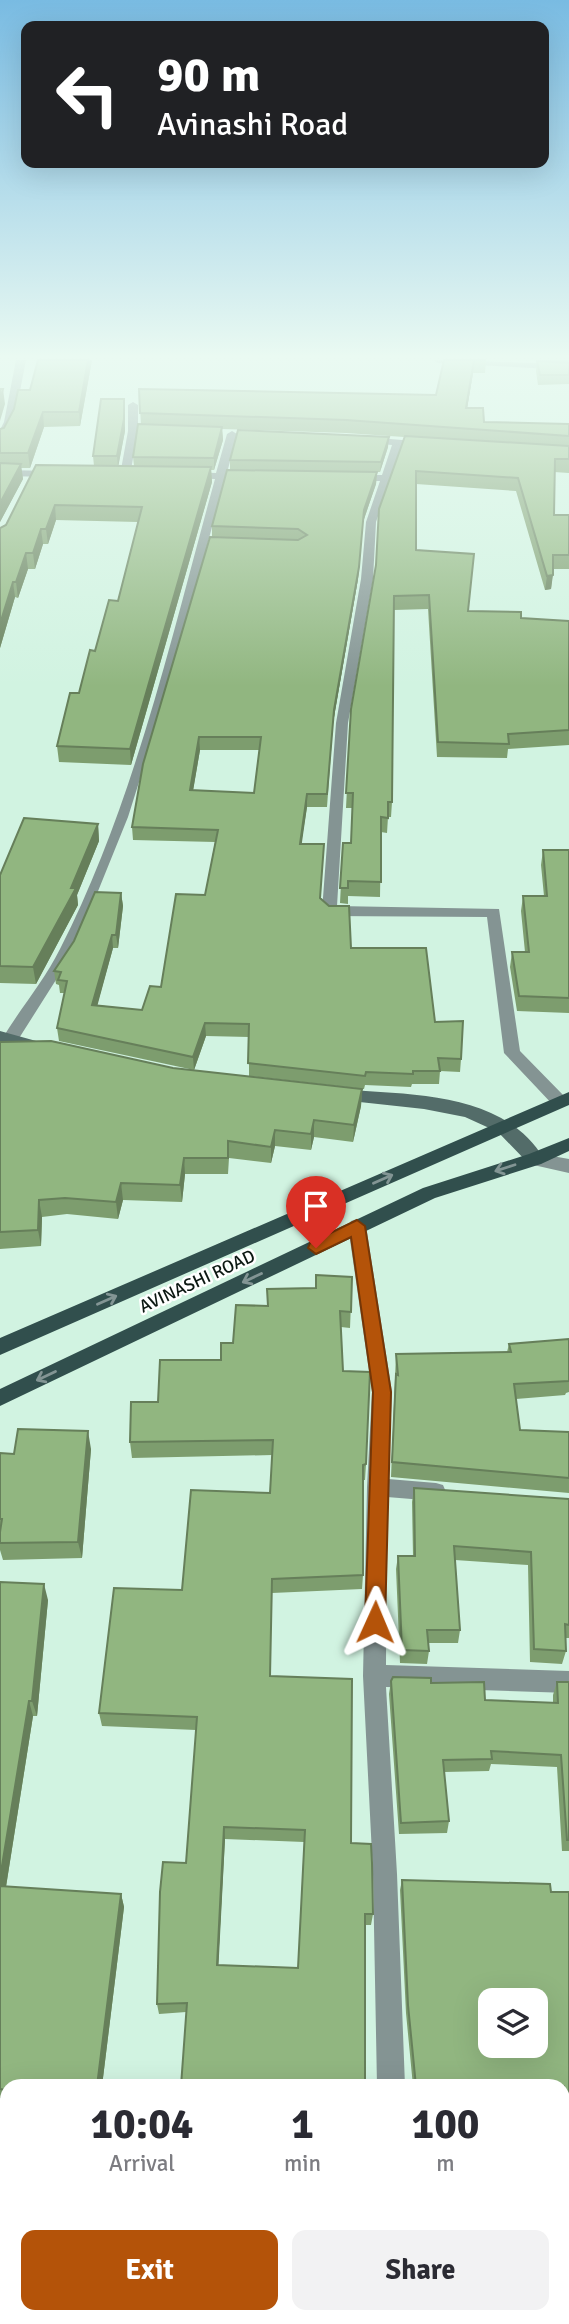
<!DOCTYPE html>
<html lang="en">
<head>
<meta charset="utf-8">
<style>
  :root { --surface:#fff; --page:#f2f2f3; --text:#2b2b33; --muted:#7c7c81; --accent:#b45309 }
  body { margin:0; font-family:Signika,sans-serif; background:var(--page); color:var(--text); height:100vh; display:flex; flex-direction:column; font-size:26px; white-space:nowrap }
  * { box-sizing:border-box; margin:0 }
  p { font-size:23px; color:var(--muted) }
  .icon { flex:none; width:38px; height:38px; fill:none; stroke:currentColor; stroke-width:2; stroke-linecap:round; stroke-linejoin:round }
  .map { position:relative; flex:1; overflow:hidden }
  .details { position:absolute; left:0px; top:2079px; width:570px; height:245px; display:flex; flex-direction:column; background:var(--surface); border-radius:21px 21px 0 0; box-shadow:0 7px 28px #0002 }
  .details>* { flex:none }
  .top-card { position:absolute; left:21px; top:21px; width:528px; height:147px; border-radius:14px; box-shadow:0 7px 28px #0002; background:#202124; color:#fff; overflow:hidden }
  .buttons { position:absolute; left:478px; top:1988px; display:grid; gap:14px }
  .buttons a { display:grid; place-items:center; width:70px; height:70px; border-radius:14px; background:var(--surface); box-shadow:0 7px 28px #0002; font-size:35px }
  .pin { position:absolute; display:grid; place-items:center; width:60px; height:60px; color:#fff; margin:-72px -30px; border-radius:50% 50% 50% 0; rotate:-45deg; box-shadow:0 0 7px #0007 }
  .pin .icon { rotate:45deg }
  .me { position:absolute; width:77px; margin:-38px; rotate:1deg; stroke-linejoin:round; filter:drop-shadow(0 0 5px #0008) }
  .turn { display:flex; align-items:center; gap:24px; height:147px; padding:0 21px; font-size:32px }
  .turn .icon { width:91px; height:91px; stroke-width:2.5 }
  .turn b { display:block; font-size:49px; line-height:60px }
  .eta { display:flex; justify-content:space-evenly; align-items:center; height:119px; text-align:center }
  .eta b { font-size:42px; font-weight:800; line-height:49px }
  .button { display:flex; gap:14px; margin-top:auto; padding:14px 21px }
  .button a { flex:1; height:80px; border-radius:14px; background:var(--accent); color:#fff; font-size:28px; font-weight:800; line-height:80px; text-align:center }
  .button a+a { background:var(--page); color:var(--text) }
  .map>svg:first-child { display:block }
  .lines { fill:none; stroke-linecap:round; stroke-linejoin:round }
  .street { fill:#849493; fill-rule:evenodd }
  .secondary { fill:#536c69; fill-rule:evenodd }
  .primary { fill:#314f4d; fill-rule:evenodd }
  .wall { fill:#7d9d6e; fill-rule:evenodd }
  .shaded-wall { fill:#667f5a }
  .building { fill:#91b680; stroke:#667f5a; stroke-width:2; fill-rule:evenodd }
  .oneway { stroke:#839594 }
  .route { fill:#b45309; stroke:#753606; stroke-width:2 }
  .labels { text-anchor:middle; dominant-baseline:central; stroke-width:5; stroke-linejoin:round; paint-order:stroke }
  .street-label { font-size:18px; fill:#0b1711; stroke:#fff }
</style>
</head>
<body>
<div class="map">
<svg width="569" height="2324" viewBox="0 0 569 2324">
  <rect width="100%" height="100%" fill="#d1f3e1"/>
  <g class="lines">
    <!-- street -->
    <path class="street" d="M16 360H26L14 422 4 441 0 442V430L4 422Z
      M433 360 569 364V370L437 363Z
      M133 402 138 405V431L130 475 125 478 120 475 128 431V405Z
      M232 431 237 434 227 473 248 474 253 477 248 480 225 479 168 690 128 817 73 953 16 1043H4L2 1039C20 1009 44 981 60 949 134 804 172 635 215 479L189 478 184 475 189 472 216 473 227 434Z
      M366 437 426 442 431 445 426 448 402 446 376 522 373 579 348 723 337 906 499 909 520 1051 566 1098 568 1102 566 1106H554L504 1053 487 917 329 916 322 911 336 723 361 579 366 522 380 481H353L348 478 353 475H382L392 445 362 442V438Z
      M0 470 56 471 61 474 56 477 0 476Z
      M535 1153 569 1159V1173L529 1164 526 1159Z
      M357 1219 363 1221 366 1226 392 1392 388 1479 436 1483 443 1485 446 1492 443 1499 436 1501 387 1497 386 1665 569 1671V1693L386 1687 397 1874 405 2086H377L373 1874 363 1676 367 1487 372 1392 348 1226 351 1221Z
      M383 2317H413V2324H383Z"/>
    <!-- secondary -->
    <path class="secondary" d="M0 1031 47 1044 49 1048 41 1054 0 1043Z
      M338 1089C406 1095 504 1090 544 1159L541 1164H529L498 1132 465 1117 424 1109 332 1099 330 1095 332 1091Z"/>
    <!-- primary -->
    <path class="primary" d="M569 1092V1105L0 1355V1338Z
      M569 1138V1151L541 1164 435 1198 0 1406V1389L423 1188 529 1154Z"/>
  </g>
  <!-- wall -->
  <path class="wall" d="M38 360H92L80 426 44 427 30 468H21L23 479 0 522V429L4 428 30 390Z
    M444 360H486L485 373H473L467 408 484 422 569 424V473L554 472V515H569V569H553L551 589 545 590 516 491 416 484V550L468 611 521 618 569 621V745L508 749 507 758 437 757 428 609 394 610 392 802 391 817H388L387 833 381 832 380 897 348 896V904L340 903 343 843H351L353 808H346L351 709 404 437 346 433 222 429 223 440 214 470H211L212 482 131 765 59 762 57 746 79 693 95 651 118 601 138 522 56 520 48 544H43L35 569H28L18 598 15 597 0 648V528L94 466 93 456 124 399 125 431 118 466H134L133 457 141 425 139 389 436 395Z
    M535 360H569V384L538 385 536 371 537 361 554 362Z
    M388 447 380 472H377L376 484 363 522 358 579 333 723 327 807H307L301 844 323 857 320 898 351 948 435 1022 461 1059 460 1072 440 1071 439 1084H412L411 1087 365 1085 364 1089 249 1076V1037L206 1036 194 1070 59 1041 57 1028 65 993H60L59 985 56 984 54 971 121 893 123 906 118 948H113L97 1005 142 1010 161 987 205 895 215 842 133 840 132 827 212 537V526L230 470V460ZM200 750H260L254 793 193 790Z
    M98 824 99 841 77 895 78 905 36 984 0 983V875Z
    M543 850H569V1013L517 1011 510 967 512 952H525L521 911 523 896H544L541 865Z
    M0 1042 173 1068 362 1089 361 1106 353 1142 314 1137 311 1150 275 1146 271 1163 229 1158 228 1174H185L182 1202 123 1200 118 1219 67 1214 42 1217 41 1246 0 1249Z
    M352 1277 350 1328 341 1327 343 1371 366 1464 365 1480H363V1575L362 1589 272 1593 270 1676 351 1843 373 1914 371 1925H365V2086L186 2012 159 2014 157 2004 186 1863 196 1730 102 1726 99 1713 182 1590 270 1493 272 1455 132 1458 130 1442 158 1402 221 1360 233 1343 268 1306ZM225 1839 304 1842 298 1968 218 1965Z
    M569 1339V1392L566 1393 565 1395 516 1399 520 1430 569 1432V1493L391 1477 396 1354 507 1352 509 1344Z
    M91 1449 82 1558 3 1560 0 1550V1453L14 1454Z
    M414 1488 569 1499V1638H566V1651L562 1664 530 1662 528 1565 455 1560 460 1630 458 1643H428L429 1651 427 1664 400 1663 396 1569 398 1556H413L412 1502Z
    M0 1582 48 1600 37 1716H33L6 1887 121 1894 124 1907 102 2086H7V2098H0Z
    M391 1681 431 1683 485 1700 553 1703V1695L557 1682H569V1851H562L557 1767 491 1764 489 1771 444 1772 449 1821 447 1833 399 1834 389 1694Z
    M402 1880 551 1892H569V2133H564V2086H413L406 2013 400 1890Z
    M564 2222H569V2293H564Z"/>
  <!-- shaded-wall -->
  <path class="shaded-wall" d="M88 360H92L80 426 79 412Z
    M474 360 473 373 465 421 466 408Z
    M3 389 5 404 0 421V400Z
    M124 399 125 431 118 468 117 456Z
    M43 412 44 427 30 468 28 453Z
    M222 427 223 440 214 470V458Z
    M389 437 388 447 380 472 381 462Z
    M21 464 23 479 0 522V503Z
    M211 467 212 482 131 765 130 749Z
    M377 472 376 484 363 522 358 579 333 723 327 807 334 710 364 510Z
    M55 505 56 520 48 544 46 529Z
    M41 529 43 544 35 569 33 553Z
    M26 553 28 569 18 598 16 582Z
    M553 575 551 589 545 590 547 576Z
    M13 582 15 597 0 648V624Z
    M199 737 200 750 191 803 190 790Z
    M307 794V807L300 856V844Z
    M98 824 99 841 77 895 78 905 36 984 33 967 71 888Z
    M121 893 123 906 118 948 116 935Z
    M112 935 113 948 94 1018 92 1005Z
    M205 1023 206 1036 194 1070 193 1057Z
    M362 1089 361 1106 353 1142 354 1125Z
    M314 1120V1137L311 1150V1134Z
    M275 1130V1146L271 1163V1147Z
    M184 1158 185 1174 182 1202 180 1185Z
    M121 1183 123 1200 118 1219 116 1202Z
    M39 1200 42 1217 41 1246 38 1230Z
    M88 1431 91 1449 82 1558 78 1542Z
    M44 1584 48 1600 37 1716 32 1701Z
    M29 1701 33 1716 4 1899 0 1889V1878Z
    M224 1827 225 1839 218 1975 217 1965Z
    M121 1894 124 1907 102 2086H97Z"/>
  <!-- building -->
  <path class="building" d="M38 360H88L79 412H43L28 453H0V429L4 428 14 409 18 390H30Z
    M444 360H486H474L466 408H483L484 422 569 424V436L346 420 140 413 139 389 436 395Z
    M537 361 569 363V375H540Z
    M0 389H3L0 400Z
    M101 399H124V419L117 456H93Z
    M138 424 222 427 214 458 133 457Z
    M238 430 389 437 381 462 230 460Z
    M405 436 569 446V459H555L554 515H569V555H553V575L547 576 518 478 416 471V550L474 554 468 611 521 612V618L569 621V730L508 734 509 744 438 742 429 595 394 596 392 802H388V818L381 817V882L348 881V888H340L343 843H351L353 793H346L351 709 376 565 379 509Z
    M0 463 21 464 0 503Z
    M36 465 211 467 130 749 57 746 70 693H79L90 650 95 651 109 600 118 601 142 507 55 505 46 529H41L33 553H26L16 582H13L0 624V528L6 525Z
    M227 470 377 472 364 510 359 567 334 710 327 794H307L300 844H324L320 898 329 906H349L351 948H426L435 1022 463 1021 461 1059 438 1058 440 1071H413V1074L366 1072 365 1076 248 1063 249 1024 205 1023 193 1057 57 1028 67 981 58 980 61 972 54 971 74 941 95 892 121 893 116 935H112L92 1005 142 1010 150 986 161 987 176 894 205 895 218 830 132 827 143 764 210 537 298 540 307 535 298 529 212 526ZM199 737H261L254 793 190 790Z
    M24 818 98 824 71 888H76L33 967 0 966V875Z
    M543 850H569V998L519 996 512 952H529L523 896H547Z
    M51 1041 173 1068 362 1089 354 1125 314 1120 311 1134 275 1130 271 1147 228 1141V1158H184L180 1185 121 1183 116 1202 65 1198 39 1200 38 1230 0 1232V1042Z
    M316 1275 352 1277 351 1312 340 1311 343 1371 370 1372 366 1464 363 1465V1575L272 1579 270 1676 352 1679 351 1843 371 1844 372 1863 373 1914H365V2086H181L187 2003 157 2004 160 1892 163 1862 186 1863 197 1717 99 1713 114 1588 182 1590 191 1490 270 1493 273 1440 130 1442 131 1402H158L160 1360H221V1343H233L236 1305 268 1306 267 1289 316 1288ZM224 1827 305 1830 298 1968 217 1965Z
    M569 1339V1381L514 1384 520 1430 569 1432V1478L392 1462 396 1374 398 1375 396 1354 511 1352 509 1344Z
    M18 1429 88 1431 78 1542 0 1543V1532L2 1519H0V1453L14 1454Z
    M414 1488 569 1499V1625L565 1624 566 1651 534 1649 531 1552 454 1546 460 1630H427L429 1651 402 1650 398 1556H415Z
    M0 1582 44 1584 32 1701H29L0 1878Z
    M393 1677 431 1678V1683L484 1682 485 1700 558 1703 557 1682H569V1840H567L561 1755 491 1751 492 1759 443 1760 449 1821 401 1823 391 1681Z
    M402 1880 550 1884 551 1892H569V2126H564V2086H416L408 2005ZM490 2000H536V2046H490Z
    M0 1886 121 1894 97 2086H7V2090L0 2089Z
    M564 2222H569V2287H564Z
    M0 2229H7V2317H378V2324H0Z
    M432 2321 461 2324H432Z"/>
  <!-- one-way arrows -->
  <defs><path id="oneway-shaft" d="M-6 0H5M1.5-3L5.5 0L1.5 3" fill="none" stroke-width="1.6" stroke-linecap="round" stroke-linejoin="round" transform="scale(1.75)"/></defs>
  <g class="oneway">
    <use href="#oneway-shaft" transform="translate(505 1168) rotate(162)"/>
    <use href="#oneway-shaft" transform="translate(383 1179) rotate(-24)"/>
    <use href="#oneway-shaft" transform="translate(252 1278) rotate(155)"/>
    <use href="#oneway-shaft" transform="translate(107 1300) rotate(-24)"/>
    <use href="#oneway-shaft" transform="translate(46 1376) rotate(155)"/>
  </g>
  <!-- sky -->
  <linearGradient id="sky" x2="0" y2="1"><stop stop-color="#79bbe2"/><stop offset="0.52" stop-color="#eafaf2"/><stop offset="1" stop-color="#eafaf2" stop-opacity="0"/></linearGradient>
  <rect width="569" height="686" fill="url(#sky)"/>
  <!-- route -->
  <path class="route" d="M357 1220 365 1226 391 1392 385 1622 382 1629 375 1632 368 1629 365 1622 373 1392 351 1237 316 1254 308 1248 310 1243Z"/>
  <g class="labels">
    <!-- street labels -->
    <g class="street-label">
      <text transform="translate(197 1281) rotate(-25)">AVINASHI ROAD</text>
    </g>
  </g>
</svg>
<div class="buttons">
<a><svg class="icon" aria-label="layers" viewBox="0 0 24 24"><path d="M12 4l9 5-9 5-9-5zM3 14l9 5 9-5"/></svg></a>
</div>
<div class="pin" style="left:316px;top:1248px;background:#d93025"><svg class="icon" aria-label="arrive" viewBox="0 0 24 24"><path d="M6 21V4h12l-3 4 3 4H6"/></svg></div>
<svg class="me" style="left:375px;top:1622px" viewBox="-20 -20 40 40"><path d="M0-17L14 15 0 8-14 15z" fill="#b45309" stroke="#fff" stroke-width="4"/></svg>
<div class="top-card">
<div class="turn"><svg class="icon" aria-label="left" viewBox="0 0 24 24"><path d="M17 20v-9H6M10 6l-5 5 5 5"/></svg><div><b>90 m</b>Avinashi Road</div></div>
</div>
<section class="details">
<div class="eta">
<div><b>10:04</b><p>Arrival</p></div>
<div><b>1</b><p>min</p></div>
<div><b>100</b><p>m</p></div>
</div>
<div class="button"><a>Exit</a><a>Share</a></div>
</section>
</div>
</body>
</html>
